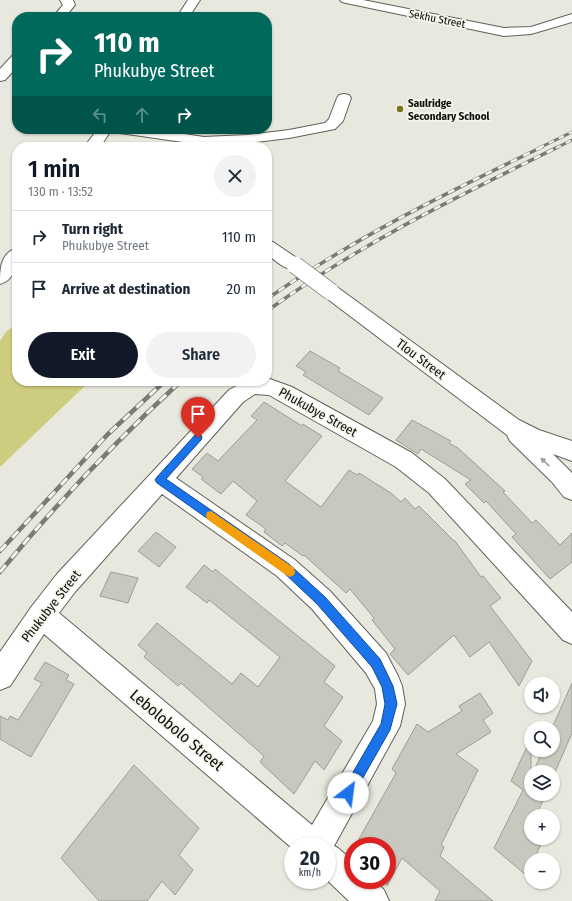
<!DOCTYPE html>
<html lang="en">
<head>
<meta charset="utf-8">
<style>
  :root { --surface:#fff; --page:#f2f2f3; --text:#1f2937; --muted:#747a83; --line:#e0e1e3; --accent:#111827 }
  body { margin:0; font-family:"Fira Sans Condensed",sans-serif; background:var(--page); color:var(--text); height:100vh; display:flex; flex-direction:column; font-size:15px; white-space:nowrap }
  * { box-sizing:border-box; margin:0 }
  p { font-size:13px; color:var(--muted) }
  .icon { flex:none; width:22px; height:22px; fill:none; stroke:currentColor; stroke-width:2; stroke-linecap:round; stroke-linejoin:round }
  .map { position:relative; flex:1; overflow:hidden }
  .sheet { position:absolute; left:12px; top:142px; width:260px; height:244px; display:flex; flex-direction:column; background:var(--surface); border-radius:16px; box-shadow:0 1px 3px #0004 }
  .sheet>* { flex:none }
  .hud { position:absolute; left:12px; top:12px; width:260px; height:122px; border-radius:16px; box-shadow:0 1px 3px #0004; background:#00695c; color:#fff; overflow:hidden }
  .controls { position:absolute; left:524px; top:677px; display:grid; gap:8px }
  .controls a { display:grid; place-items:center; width:36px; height:36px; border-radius:50%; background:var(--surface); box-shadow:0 1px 3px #0004; font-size:20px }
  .speed { position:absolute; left:284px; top:837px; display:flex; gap:8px; font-size:20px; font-weight:700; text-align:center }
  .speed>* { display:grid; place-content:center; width:52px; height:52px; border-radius:50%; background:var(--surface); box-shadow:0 1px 3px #0004; line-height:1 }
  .speed small { font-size:10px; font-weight:400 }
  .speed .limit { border:6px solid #d22; background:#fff; color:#111 }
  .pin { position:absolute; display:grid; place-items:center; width:34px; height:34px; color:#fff; margin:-41px -17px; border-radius:50% 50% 50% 0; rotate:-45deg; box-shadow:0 0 4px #0007 }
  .pin .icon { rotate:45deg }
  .me { position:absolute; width:44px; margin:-22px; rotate:30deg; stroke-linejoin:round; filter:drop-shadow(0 0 3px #0008) }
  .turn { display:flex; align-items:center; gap:14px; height:84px; padding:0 16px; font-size:18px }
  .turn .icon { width:52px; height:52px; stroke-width:2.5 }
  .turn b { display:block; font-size:28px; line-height:34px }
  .lanes { display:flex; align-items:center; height:38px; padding:0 16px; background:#0003; justify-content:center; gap:20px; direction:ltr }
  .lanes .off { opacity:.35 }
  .round { display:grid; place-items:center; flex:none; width:42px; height:42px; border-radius:21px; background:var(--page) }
  .overview { display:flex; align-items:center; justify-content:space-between; height:68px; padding:0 16px }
  h1 { font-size:24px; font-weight:600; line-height:30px; color:var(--accent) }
  .action { display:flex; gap:8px; margin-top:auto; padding:8px 16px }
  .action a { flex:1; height:46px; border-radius:24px; background:var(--accent); color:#fff; font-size:16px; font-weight:600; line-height:46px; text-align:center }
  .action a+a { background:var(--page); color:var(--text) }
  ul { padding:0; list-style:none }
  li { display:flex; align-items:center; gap:12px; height:52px; padding:0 16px; border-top:1px solid var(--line) }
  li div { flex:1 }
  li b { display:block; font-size:15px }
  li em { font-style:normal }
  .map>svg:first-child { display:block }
  .green { fill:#cecc7e }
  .building { fill:#c8c8bf; stroke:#9e9e96 }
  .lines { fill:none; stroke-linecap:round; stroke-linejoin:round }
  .minor-casing { stroke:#61615a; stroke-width:2 }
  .minor { fill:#fff; fill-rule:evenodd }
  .rail-far2-casing { stroke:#7b7b76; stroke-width:3 }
  .rail-far1-casing { stroke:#7b7b76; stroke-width:3.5 }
  .rail-casing { stroke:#7b7b76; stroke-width:4.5 }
  .rail-far2 { stroke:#f5f5ec; stroke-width:2; stroke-dasharray:5.5; stroke-linecap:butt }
  .rail-far1 { stroke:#f5f5ec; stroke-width:2.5; stroke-dasharray:7; stroke-linecap:butt }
  .rail { stroke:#f5f5ec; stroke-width:3; stroke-dasharray:9; stroke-linecap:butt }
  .minor-bridge-casing { stroke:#61615a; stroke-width:18; stroke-linecap:butt }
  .minor-bridge { stroke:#fff; stroke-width:17 }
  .oneway { fill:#9e9e9d }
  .route { fill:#1a73e8; stroke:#114b97 }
  .slow { fill:#f59e0b }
  .poi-dot { fill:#7a761b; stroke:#f5f5ec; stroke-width:1.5 }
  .labels { text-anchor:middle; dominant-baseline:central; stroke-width:3.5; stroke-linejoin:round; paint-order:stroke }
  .far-street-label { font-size:11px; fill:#0d0d0b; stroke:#f5f5ec }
  .far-poi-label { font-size:11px; font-weight:bold; fill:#0d0d0b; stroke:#f5f5ec; text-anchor:start }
  .street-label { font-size:13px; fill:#0d0d0b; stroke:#f5f5ec }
  .near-street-label { font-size:16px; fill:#0d0d0b; stroke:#f5f5ec }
</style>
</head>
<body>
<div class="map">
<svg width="572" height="901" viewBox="0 0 572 901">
  <rect width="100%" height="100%" fill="#e8e8df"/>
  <!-- green -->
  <path class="green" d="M17 323V381H90L0 467V341L6 332Z"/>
  <!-- building -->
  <path class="building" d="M310 351 340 368 338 371 383 398 369 415 303 375 306 372 296 366Z
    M264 402 302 426 303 424 322 436 285 481 321 507 349 470 357 475 359 473 391 493 401 502 405 498 415 509 419 506 454 541H455L481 577 483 576 501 598 490 606 532 661 519 686 489 642 470 657 454 635 408 675 390 654 395 649 372 620 374 618 350 589 346 593 304 555 303 556 285 543 282 546 264 532 266 529 246 515 257 501 233 481 221 494 201 479 203 477 192 469 207 453 218 461 257 420 251 416Z
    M412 420 451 441 449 443 458 448 505 491 503 492 532 523 536 520 560 545 572 533V562L550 579 512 537 516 534 486 501 484 503 465 484 471 480 421 449 418 454 396 440Z
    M156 532 176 547 159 567 138 551Z
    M204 565 213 572 215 569 335 666 324 682 343 697 324 726 342 741 324 770 315 761 294 794 260 762 264 756 181 683 178 686 144 657 147 653 138 645 157 623 232 684 241 673 258 687 280 657 209 600 207 603 186 587Z
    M111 572 138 578 128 603 100 596Z
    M45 662 69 675 66 680 74 684 31 757 0 739V716L8 720 10 716 18 720 42 683 34 679Z
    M572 683V733L553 777V772H533L543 750H553L552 728Z
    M480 693 493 713 483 720 491 732 456 754 478 770 441 845 444 847 440 856 493 901H435L440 891 402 858 387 886V846H355L396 773 392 769 417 724 428 732 462 711 459 706Z
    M531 738V794H546L536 816H531V827L527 836 540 846 534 860H531V866L527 876 494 848 523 790 511 781Z
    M134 765 199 828 179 855 193 870 175 895 162 881 147 901H99L61 858Z"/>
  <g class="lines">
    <defs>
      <path id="minor" d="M60 0H73L75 5 65 17H53L63 5Z
        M188 0H200L189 17H177Z
        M340 0H363L504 28 531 27 572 14V22L531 34 504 36 346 3 342 2Z
        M17 55V67L5 80 0 81V69L12 56Z
        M344 94 349 95 351 98 343 121 335 129 289 138 247 143 204 145 120 133 115 132 113 129H151L204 137 247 135 289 130 325 123 329 119 337 98 339 95Z
        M98 129H112L100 147H84Z
        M267 240 273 242 301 261 304 265 301 269C288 273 277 262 267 254Z
        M17 248C17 262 16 280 0 284 0 270 0 253 17 248Z
        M331 285 337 287 519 420 539 430 572 441V461L553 454 572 473V500L564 497 552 482 510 441 507 435 325 297 322 292 325 287Z
        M267 378 292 387 412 453 445 479 572 612V644L563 640 429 493 396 467 269 395 255 394 243 402 176 478 295 560 330 591 386 653 398 676 402 686 405 704 400 726 334 846 338 848 353 861V880H374L384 890 389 901H349L327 880V846H293V849L44 634 10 686 0 690V652L32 606 57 574 229 390 245 381H267ZM162 494 277 576 312 609 366 673 375 689 377 704 373 721 312 825 59 613 75 592Z"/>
    </defs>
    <!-- minor casing -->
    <use href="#minor" class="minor-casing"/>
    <!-- minor -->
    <use href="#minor" class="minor"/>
    <defs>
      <path id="rail-far2" d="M539 148 572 132
        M556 148 572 140"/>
      <path id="rail-far1" d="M267 299C354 238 446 193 542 147
        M267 311C360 244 456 197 558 147"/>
      <path id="rail" d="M0 551 108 434 165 381
        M0 572C56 504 116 441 181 381"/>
    </defs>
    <!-- rail-far2 casing -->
    <use href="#rail-far2" class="rail-far2-casing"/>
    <!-- rail-far1 casing -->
    <use href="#rail-far1" class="rail-far1-casing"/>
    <!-- rail casing -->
    <use href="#rail" class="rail-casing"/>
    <!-- rail-far2 -->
    <use href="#rail-far2" class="rail-far2"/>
    <!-- rail-far1 -->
    <use href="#rail-far1" class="rail-far1"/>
    <!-- rail -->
    <use href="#rail" class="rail"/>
    <defs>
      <path id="minor-bridge" d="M295 265 331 292"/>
    </defs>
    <!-- minor-bridge casing -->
    <use href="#minor-bridge" class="minor-bridge-casing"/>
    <!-- minor-bridge -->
    <use href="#minor-bridge" class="minor-bridge"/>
  </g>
  <!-- one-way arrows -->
  <defs><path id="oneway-solid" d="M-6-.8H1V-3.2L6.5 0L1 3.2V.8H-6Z"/></defs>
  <use class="oneway" href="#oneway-solid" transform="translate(545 462) rotate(-136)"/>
  <!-- route -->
  <path class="route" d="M198 434 201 435 202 438 201 440 166 479 289 564 325 597 380 659 393 686 397 704 390 730 352 797 348 799 343 797 341 793 381 724 385 704 382 687 372 667 317 604 282 571 157 483 155 480 157 477 195 435Z"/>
  <!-- slow -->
  <path class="slow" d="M211 511 294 568 295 572 294 575 290 577 286 575 207 519 206 515 207 512Z"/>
  <!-- markers -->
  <circle class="poi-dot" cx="400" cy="109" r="4"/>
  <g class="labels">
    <!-- far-street labels -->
    <g class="far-street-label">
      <text transform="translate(437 19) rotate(11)">Sekhu Street</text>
    </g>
    <!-- far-poi labels -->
    <g class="far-poi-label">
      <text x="408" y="103">Saulridge<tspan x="408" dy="13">Secondary School</tspan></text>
    </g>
    <!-- street labels -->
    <g class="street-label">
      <text transform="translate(421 359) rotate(37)">Tlou Street</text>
      <text transform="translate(318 412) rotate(29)">Phukubye Street</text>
      <text transform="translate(51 606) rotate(-52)">Phukubye Street</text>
    </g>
    <!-- near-street labels -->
    <g class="near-street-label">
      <text transform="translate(177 730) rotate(40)">Lebolobolo Street</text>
    </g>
  </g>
</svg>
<div class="controls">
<a><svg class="icon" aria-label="sound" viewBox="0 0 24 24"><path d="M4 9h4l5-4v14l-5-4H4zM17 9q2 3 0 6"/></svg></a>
<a><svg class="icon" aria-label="search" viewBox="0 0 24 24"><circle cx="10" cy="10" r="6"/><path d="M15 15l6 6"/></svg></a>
<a><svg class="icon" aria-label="layers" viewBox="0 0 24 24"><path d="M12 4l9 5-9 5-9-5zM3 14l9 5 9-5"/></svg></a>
<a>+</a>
<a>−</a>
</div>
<div class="speed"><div>20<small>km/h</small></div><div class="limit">30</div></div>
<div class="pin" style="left:198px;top:438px;background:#d93025"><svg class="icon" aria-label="arrive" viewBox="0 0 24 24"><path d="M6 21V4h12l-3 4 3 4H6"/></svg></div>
<svg class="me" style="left:348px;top:793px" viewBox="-20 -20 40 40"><circle r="19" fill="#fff"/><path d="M0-13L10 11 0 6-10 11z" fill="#1a73e8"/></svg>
<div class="hud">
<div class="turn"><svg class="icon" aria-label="right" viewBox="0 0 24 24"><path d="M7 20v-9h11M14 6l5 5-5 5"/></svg><div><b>110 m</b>Phukubye Street</div></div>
<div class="lanes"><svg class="icon off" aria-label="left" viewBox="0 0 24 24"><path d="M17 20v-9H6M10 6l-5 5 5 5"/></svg><svg class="icon off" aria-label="ahead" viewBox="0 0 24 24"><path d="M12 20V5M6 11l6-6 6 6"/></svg><svg class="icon" aria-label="right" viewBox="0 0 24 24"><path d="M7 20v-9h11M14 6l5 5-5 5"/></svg></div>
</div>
<section class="sheet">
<div class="overview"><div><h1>1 min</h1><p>130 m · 13:52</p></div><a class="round"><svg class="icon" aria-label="close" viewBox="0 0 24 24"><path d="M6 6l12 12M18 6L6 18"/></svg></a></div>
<ul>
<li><svg class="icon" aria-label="right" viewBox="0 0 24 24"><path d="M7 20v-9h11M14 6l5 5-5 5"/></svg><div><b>Turn right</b><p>Phukubye Street</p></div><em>110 m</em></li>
<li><svg class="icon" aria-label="arrive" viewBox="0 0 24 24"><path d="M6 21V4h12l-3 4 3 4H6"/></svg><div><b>Arrive at destination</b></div><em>20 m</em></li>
</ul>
<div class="action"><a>Exit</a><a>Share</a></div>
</section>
</div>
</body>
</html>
